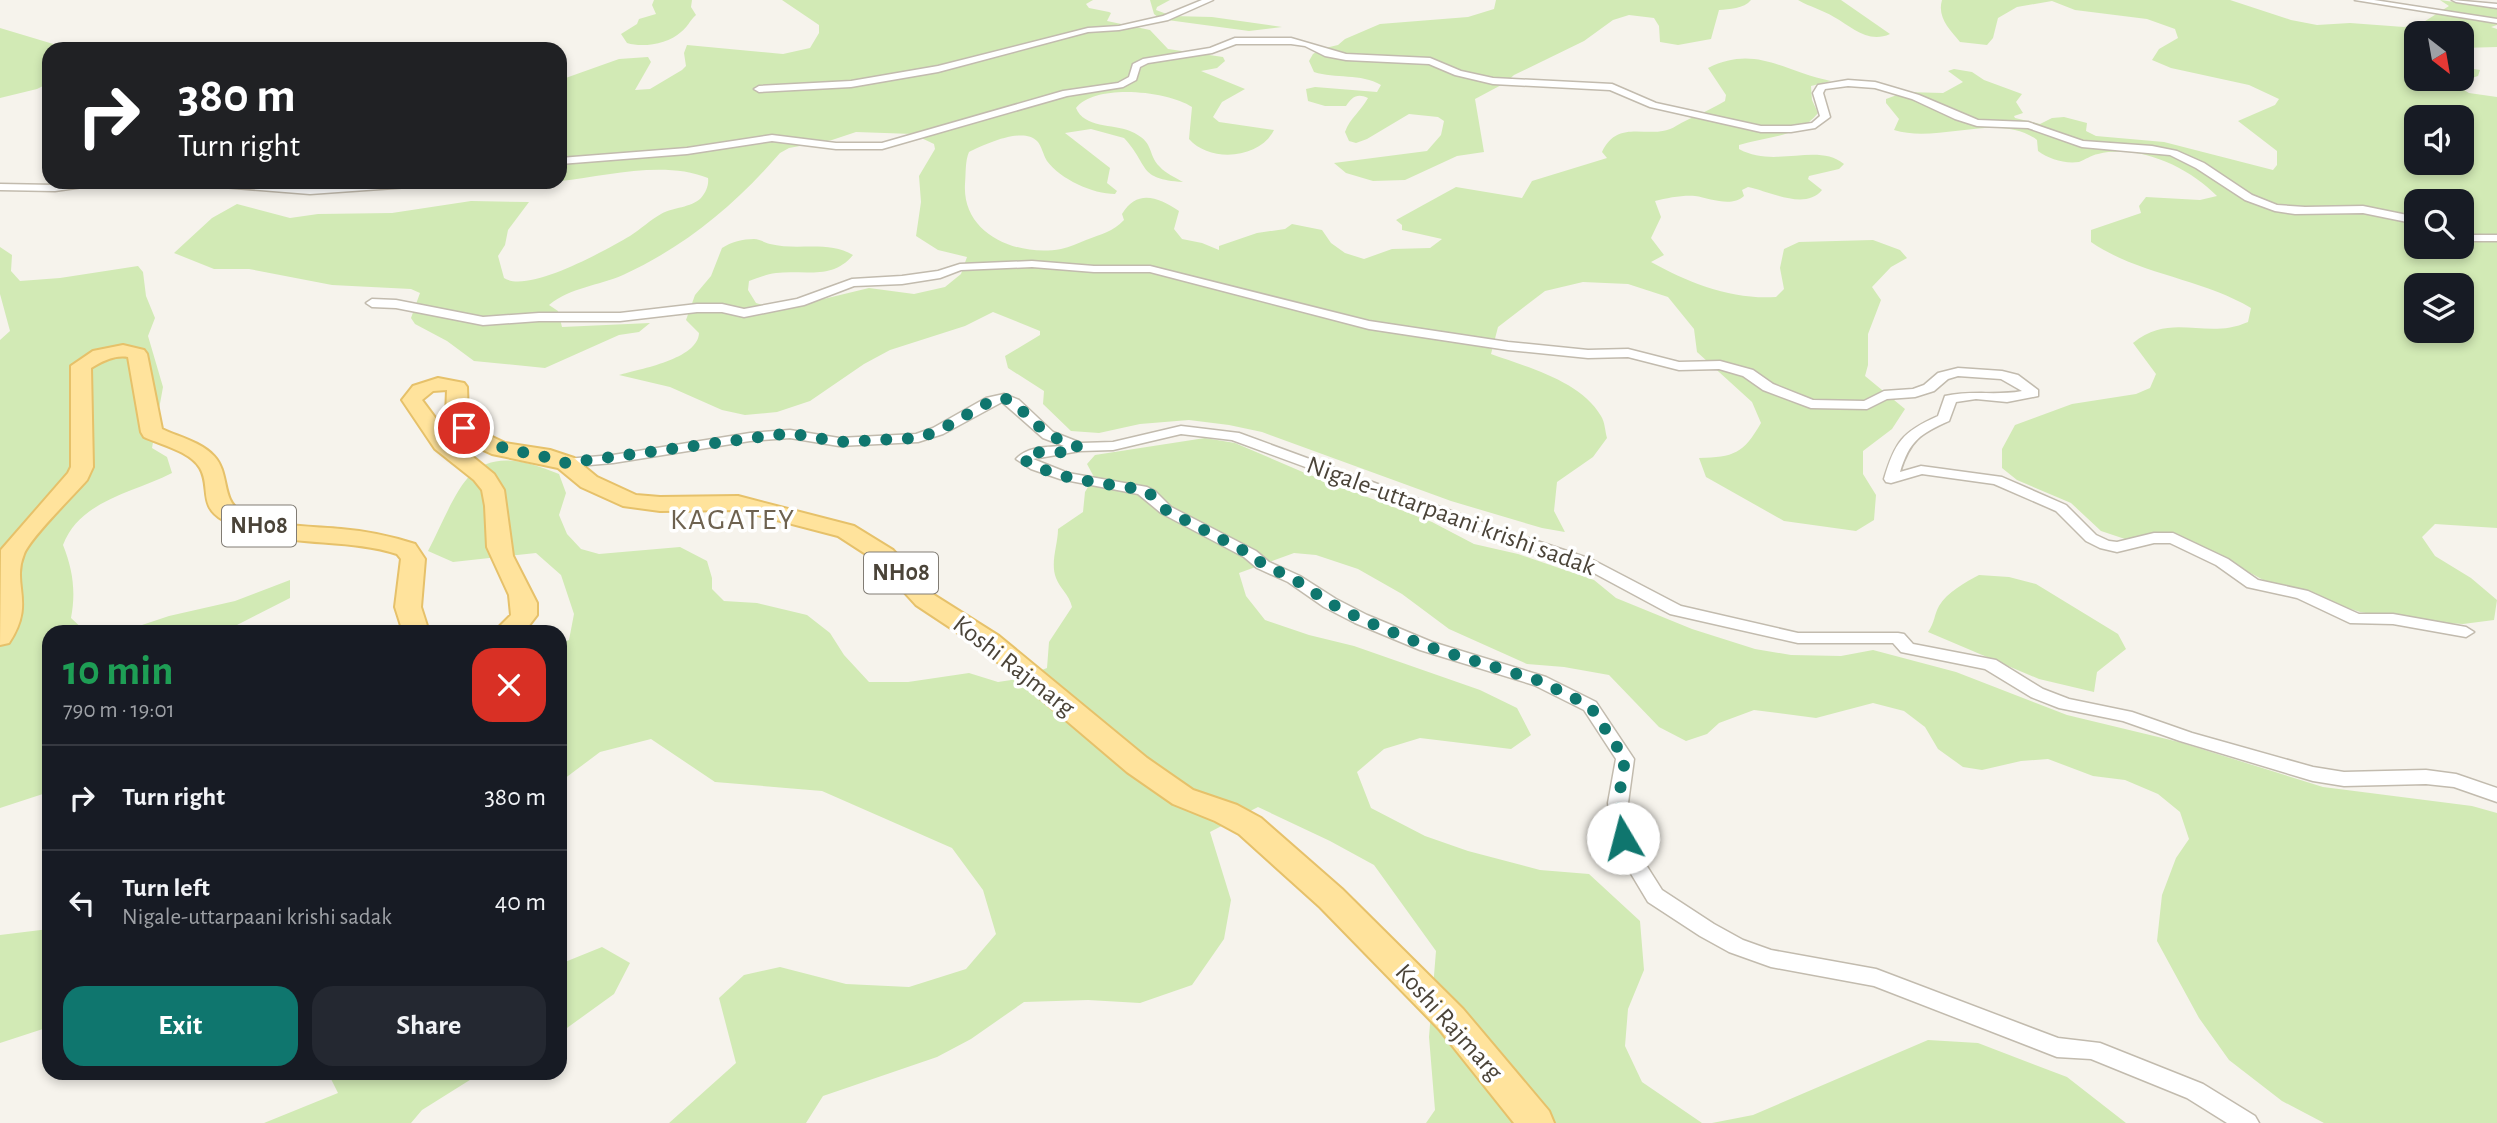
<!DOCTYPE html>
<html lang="en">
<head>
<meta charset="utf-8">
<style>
  :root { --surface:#171b24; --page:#242831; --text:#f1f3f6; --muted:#9ea1a6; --line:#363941; --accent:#0f766e }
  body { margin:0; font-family:"Alegreya Sans",sans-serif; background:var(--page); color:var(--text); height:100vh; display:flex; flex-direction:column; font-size:26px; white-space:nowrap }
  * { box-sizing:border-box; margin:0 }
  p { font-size:23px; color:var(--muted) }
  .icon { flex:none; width:38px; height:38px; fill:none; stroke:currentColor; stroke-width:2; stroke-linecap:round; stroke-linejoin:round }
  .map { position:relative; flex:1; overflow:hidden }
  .side { position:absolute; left:42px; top:625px; width:525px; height:455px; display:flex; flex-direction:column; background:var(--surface); border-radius:21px; box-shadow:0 4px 10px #0003 }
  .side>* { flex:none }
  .banner { position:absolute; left:42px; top:42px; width:525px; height:147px; border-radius:21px; box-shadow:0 4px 10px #0003; background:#202124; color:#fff; overflow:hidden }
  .needle { width:46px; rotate:149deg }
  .controls { position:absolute; left:2404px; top:21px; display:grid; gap:14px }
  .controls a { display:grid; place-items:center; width:70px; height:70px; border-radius:14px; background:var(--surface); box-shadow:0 4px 10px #0003; font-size:35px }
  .pin { position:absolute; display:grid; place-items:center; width:60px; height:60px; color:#fff; margin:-30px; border:4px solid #fff; border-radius:50%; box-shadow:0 2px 7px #0007 }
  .me { position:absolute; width:77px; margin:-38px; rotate:352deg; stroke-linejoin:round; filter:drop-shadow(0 0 5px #0008) }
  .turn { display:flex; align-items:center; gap:24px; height:147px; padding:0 21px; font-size:32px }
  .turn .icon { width:91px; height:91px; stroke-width:2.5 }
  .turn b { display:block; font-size:49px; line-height:60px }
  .round { display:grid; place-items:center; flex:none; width:74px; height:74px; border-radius:21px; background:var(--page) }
  .overview { display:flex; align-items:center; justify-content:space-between; height:119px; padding:0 21px }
  h1 { font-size:42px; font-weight:700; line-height:52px; color:#1e9e55 }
  .primary-button { display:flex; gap:14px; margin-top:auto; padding:14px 21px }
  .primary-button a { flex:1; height:80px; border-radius:21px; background:var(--accent); color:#fff; font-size:28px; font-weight:700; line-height:80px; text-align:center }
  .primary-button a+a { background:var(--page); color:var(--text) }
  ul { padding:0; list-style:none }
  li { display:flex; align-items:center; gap:21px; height:105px; padding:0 21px; border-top:2px solid var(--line) }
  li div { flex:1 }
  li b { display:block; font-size:26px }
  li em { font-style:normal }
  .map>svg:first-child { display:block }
  .green { fill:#d2eab5; fill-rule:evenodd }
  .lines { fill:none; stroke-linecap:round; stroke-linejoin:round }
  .street-casing { stroke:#c2bbae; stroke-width:3 }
  .primary-casing { stroke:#e6c16a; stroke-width:4 }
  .street { fill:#fff; fill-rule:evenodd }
  .primary { fill:#ffe39c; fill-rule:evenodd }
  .route { stroke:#0f766e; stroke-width:12; stroke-dasharray:0 21.6 }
  .labels { text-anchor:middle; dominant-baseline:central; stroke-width:7; stroke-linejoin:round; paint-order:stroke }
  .shield { fill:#fff; stroke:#817c74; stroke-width:2 }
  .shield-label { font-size:24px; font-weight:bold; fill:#4b4439 }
  .street-label { font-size:26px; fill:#4b4439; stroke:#fff }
  .quarter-label { font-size:30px; letter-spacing:2px; fill:#6e6250; stroke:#fff }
</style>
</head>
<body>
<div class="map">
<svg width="2497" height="1123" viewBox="0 0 2497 1123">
  <rect width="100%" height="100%" fill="#f6f3ec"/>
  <!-- green -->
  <path class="green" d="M654 0H692L691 7 696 15C690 20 687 28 681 32 668 44 643 48 627 43L621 34 637 24 639 19 656 14 652 5Z
    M782 0H1093L1086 4 1089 8 1109 12 1111 13 1107 21 1150 30 1168 49 1223 57 1225 61 1217 68 1201 71 1245 89 1222 102 1213 117 1219 122 1274 130C1260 159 1210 163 1189 139L1192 107C1168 91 1095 83 1076 108 1084 128 1113 124 1130 131 1156 142 1146 153 1160 167 1165 173 1176 178 1183 182 1137 179 1150 166 1124 138L1091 129 1065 133 1110 168 1107 183 1117 191 1115 194C1093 194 1060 179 1047 161 1043 155 1042 146 1037 141 1023 126 983 145 969 152 965 161 966 173 965 184 962 234 1017 257 1061 249 1070 247 1078 243 1086 240 1101 234 1113 232 1124 220L1122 214C1137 189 1158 197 1179 211L1174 229 1182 239 1202 243 1219 250V246L1257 233 1285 229 1292 224 1322 230 1331 243 1345 253 1364 259 1392 249 1430 248 1442 239 1402 230V225L1396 220 1456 187 1522 198 1532 181 1607 158 1602 152C1619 116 1651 142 1676 126 1691 117 1709 111 1725 101L1726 95 1708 68C1756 44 1784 72 1831 81L1811 86 1812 100 1818 113C1798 138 1767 136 1739 145V149C1775 169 1817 142 1844 164L1839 169 1809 176 1808 179 1822 190C1805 211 1769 191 1748 187L1742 190 1744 196C1731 208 1710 198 1695 196 1683 195 1667 198 1655 201L1661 217 1651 238 1664 255 1651 262C1689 283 1732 300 1776 297L1784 289 1780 268 1784 249 1799 242 1873 240 1900 250 1907 258 1891 267 1872 287 1881 300 1868 334V365L1865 376 1905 409 1892 429 1863 451V474L1876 495 1874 520 1856 531 1784 521 1706 477 1699 458C1734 457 1743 454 1761 423L1752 402 1697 352 1694 329 1668 297 1628 284 1583 282 1545 291 1498 327 1491 354C1527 367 1581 381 1601 416 1605 422 1605 431 1607 438L1593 457 1557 482 1554 511 1565 532 1542 528 1451 501 1262 432 1229 425 1189 420 1140 424 1099 433 1071 431 1043 404 1044 391 1008 368 1005 356 1040 335V331L993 312 965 326 890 350 864 364 810 401 777 412 745 415 722 410 670 387 619 375C640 369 698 359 699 333L686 320 695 295 711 276 722 248C731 242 743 239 754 239 760 239 765 243 770 244 798 251 828 240 853 255 833 280 804 270 776 273 767 274 758 278 749 281L748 290 756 303 778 310 869 288 914 294 945 287 961 274 967 257 938 250 916 236 921 202 919 176 935 149 934 144 913 134 856 132 832 140 789 148 780 153C735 205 686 246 623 275 598 286 571 287 549 305L558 311 562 327 650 323 639 332 619 335 545 368 474 361 447 341 415 324 411 318 420 293 411 289 332 285 249 269H214L174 253 212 218 237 204 290 218 318 214 392 213 471 201 529 202 508 230 505 245 498 256 504 278C528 294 606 250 630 236 641 229 650 220 661 214 673 207 691 208 701 198 706 192 709 185 708 178 664 160 606 176 560 181V80L619 59 648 57 651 62 635 90 650 89 682 70 686 66 684 53 687 45 783 54 810 48 819 33V25Z
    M1150 0H1170L1157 7 1156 10 1172 16 1212 17 1282 27 1249 31 1160 19 1154 14Z
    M1496 0H1751C1744 9 1729 9 1719 10L1711 39 1678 45 1660 42 1659 26 1654 18 1629 15 1613 20 1584 41 1514 75 1505 83 1475 99 1484 152 1457 156 1405 180 1373 181 1346 173 1334 163 1427 151 1441 135 1444 121 1438 117 1409 114 1367 139 1356 143 1349 141 1345 132C1350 118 1361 111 1368 98 1357 93 1352 97 1346 106H1325L1308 101 1306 89 1315 87 1377 92 1381 85C1361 73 1335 79 1314 72L1309 61 1313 54 1321 49 1338 45 1345 39 1380 24 1468 17 1494 9Z
    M1798 0H1841L1890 34C1868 44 1852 27 1834 17 1823 10 1810 7 1798 0Z
    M1942 0H2230L2291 20 2317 25 2350 23 2404 27 2422 23 2449 6 2440 0 2497 8V25L2491 27 2497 29V47L2462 48V33H2417V79H2462V67L2480 70 2478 76 2465 80 2459 87 2469 93 2497 97V528L2435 524 2422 537 2435 556 2471 578 2497 600 2494 620 2463 624 2413 621 2360 612 2265 581 2192 541 2176 536 2125 539 2101 531 2071 503 2017 480 2002 468V449L2015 425 2072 404 2136 394 2150 388 2156 374 2133 343C2173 311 2205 341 2248 322L2251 308C2201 278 2139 275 2091 242V230L2141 213 2139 206 2146 197 2200 200 2217 196C2188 167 2140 144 2098 154 2091 155 2085 160 2079 162 2064 164 2049 159 2038 151L2037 140C1999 111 1939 144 1894 130L1899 119 1886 103V99L1905 92 1943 93 1963 82 1948 71 1954 69 1972 72 1984 80 2022 94 2016 102 2023 113 2014 116 2015 118 2040 124 2052 118 2064 117 2087 123 2086 131 2096 136 2164 142 2273 170 2277 165V151L2238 121 2275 105 2279 99 2249 85 2171 68 2152 60 2159 49 2178 38 2175 29 2147 19 2075 10 2052 1 2017 7 1998 18 1993 38 1987 45 1960 42C1949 29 1937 17 1942 0ZM2417 117H2462V163H2417ZM2417 201H2462V247H2417ZM2417 285H2462V331H2417Z
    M0 28 70 49H49V83L37 89 0 98Z
    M0 247 12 255 11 271 20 281 60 278 138 266 143 272 146 296 155 318 148 336 163 387 152 448 167 457 172 473C133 493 80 500 63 545 73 570 76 592 71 618L86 632H49V792L0 808V340L10 331 0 294Z
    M1205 438 1235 443 1305 473 1432 522 1474 544 1518 554 1594 580 1616 598 1692 629 1755 649 1791 655 1841 656 1873 650 1956 672 2067 715 2179 742 2323 787 2472 806 2497 813V1123H2324L2282 1101 2229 1060 2199 1018 2157 941 2162 895 2176 858 2189 839 2180 812 2158 794 2125 780 2093 776 2048 759 2021 761 1982 770 1963 767 1938 749 1925 727 1904 711 1873 703 1816 718 1754 710 1719 723 1707 734 1686 741 1659 727 1609 675 1564 667 1527 664 1449 629 1402 594 1358 569 1316 555 1294 553 1239 573 1246 596 1265 620 1309 635 1354 646 1480 690 1517 708 1531 735 1511 749 1420 738 1384 749 1357 772 1371 808 1425 836 1468 851 1540 870 1589 874 1640 921 1644 970 1628 1009 1625 1046 1642 1082 1702 1123H1426L1435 1110 1429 1037 1436 951 1374 865 1330 841 1258 807 1210 832 1231 900 1224 939 1192 985 1140 1003 1088 1000 1024 1002 971 1039 937 1057 823 1096 806 1123H669L736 1063 719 998 744 975 780 967 846 984 909 987 966 969 996 934 983 890 952 848 822 791 715 782 651 739 600 752 560 782V643L569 640 574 614 561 575 536 553 453 562 428 551C463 483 469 436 559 474L566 493 559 515 567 534 581 549 599 554 680 547 707 561 712 578V589L724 601 757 603 807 615 830 633 844 655 869 682H908L969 673 998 682 1018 679 1047 668 1049 642 1072 607C1069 594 1060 589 1056 578 1050 562 1058 545 1058 529L1083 512 1085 492 1094 477 1087 464 1095 455Z
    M1979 575 2009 577 2036 584 2118 634 2126 649 2097 672 2094 692 2039 679 1928 632C1935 622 1934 615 1939 606 1947 592 1966 582 1979 575Z
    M290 580V598L237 625 229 632H121L169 616 235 601Z
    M49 929V1027L0 1043V935Z
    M602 947 630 963 614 994 560 1033V964Z
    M1928 1040 1978 1043 2067 1077 2126 1123H1712L1753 1115Z
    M328 1073H481L422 1110 411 1123H264L338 1093Z"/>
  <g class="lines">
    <defs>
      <path id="street" d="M1202 0H1213L1168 20 1119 30 1088 32 938 72 851 87 759 92 754 89 759 86 851 81 938 66 1088 28 1119 26 1163 16Z
        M2355 0H2374L2497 19V23Z
        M2452 0 2497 4V8L2456 2Z
        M1235 38H1291L1346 54 1430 58 1461 71 1493 78 1612 84 1656 103 1761 126H1791L1812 123 1820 116 1813 93 1818 85 1848 80 1875 82 1919 95 1978 120 2028 122 2083 141 2152 146 2177 151 2204 163 2252 195 2277 205 2305 207 2363 206 2417 217V224L2363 213 2295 214 2275 211 2245 200 2196 168 2170 155 2082 147 2028 128 1977 126 1955 119 1912 99 1875 88 1848 86 1825 89 1823 93 1830 117 1815 128 1791 132H1761L1650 107 1610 90 1493 84 1455 75 1429 64 1346 60 1325 56 1305 46 1291 44H1236L1212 53 1148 63 1140 67 1136 80 1123 87 1067 96 882 149H836L772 141 687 154 560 164V158L687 148 772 135 836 143H882L1063 91 1118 83 1129 77 1133 64 1143 59 1210 48Z
        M75 182H102L97 185 55 191 0 190V184L55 185Z
        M194 182H238L310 188 442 182 437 185 310 194 199 185Z
        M2462 235H2497V241H2462Z
        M1032 261 1094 266H1150L1369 321 1508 342 1588 350 1628 349 1679 362 1720 361 1753 370 1773 384 1813 400 1864 401 1884 391 1913 389 1924 385 1938 373 1958 368 2002 371 2018 375 2038 390V396L2007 402 1976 399 1956 402 1949 421C1920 434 1910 440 1900 472L1921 466 2002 477 2066 505 2096 535 2109 541 2117 542 2154 533H2173L2228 559 2258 580 2308 591 2359 614H2393L2466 627 2474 632 2466 637 2393 624 2350 623 2297 598 2247 587 2216 565 2170 543H2154L2117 552 2100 548 2086 541 2056 511 1994 484 1922 474 1891 483 1886 482 1884 479C1895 442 1902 432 1938 416L1945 396C1972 390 1996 396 2022 391L2001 379 1958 376 1948 379 1934 391 1915 397 1887 399 1867 409 1811 408 1763 390 1743 376 1719 369 1679 370 1628 357 1588 358 1508 350 1369 329 1150 272H1094L1032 267 961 270 940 278 902 284 854 286 804 305 744 317 722 312H697L620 321H539L483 325 396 308 372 307 366 303 372 299 396 300 483 317 539 313H620L697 304H722L744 309 797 299 852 279 902 276 938 271 960 264Z
        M1004 394 1019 400 1053 432 1081 443 1113 442 1181 426 1239 433 1495 527 1591 559 1681 606 1798 633H1898L1904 634 1913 644 1996 660 2043 689 2069 699 2132 712 2192 733 2313 767 2344 772 2426 770 2456 774 2497 788V802L2454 787 2426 784 2344 786 2313 781 2180 741 2123 721 2059 708 2031 697 1985 669 1901 652 1893 643H1798L1670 614 1579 565 1485 533 1232 440 1181 434 1113 450 1080 451 1033 459 1068 473 1147 487 1155 491 1171 507 1256 551 1269 562 1300 576 1336 599 1367 615 1432 642 1546 677 1596 702 1634 759 1628 803 1633 838 1643 860 1662 890 1714 924 1743 940 1771 950 1876 969 2058 1038 2100 1043 2203 1084 2255 1116 2259 1123H2227L2187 1098 2091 1059 2057 1057 1874 986 1771 967 1729 952 1700 936 1648 902 1624 862 1613 838 1608 803 1616 759 1584 710 1534 685 1420 650 1355 623 1324 607 1288 582 1257 568 1244 557 1161 513 1138 494 1060 479 1031 469 1016 459C1028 446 1047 447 1064 446L1043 438 1002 402 943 434 918 442 839 446 790 438 750 441 613 463 566 467 559 463 566 459 613 455 750 433 790 430 839 438 916 434 933 428 986 398Z"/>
      <path id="primary" d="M123 345 144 350 147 354 162 429C179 437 201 442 214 456 230 473 221 501 241 511 271 527 308 526 341 529 366 531 390 536 415 544L425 559 421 607 429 632H403L395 607 401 559 397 554C342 536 275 550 223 520 198 506 211 487 200 468 190 451 161 445 144 437L141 432 128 357C114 355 103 361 91 368L93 467 87 480C73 496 30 538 24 554 11 586 36 602 9 643L0 645 1 550 68 473 71 467V366L93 351Z
        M438 378 464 383 467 387 468 416 486 434 505 443 550 450 574 458 597 477 636 495 660 497 738 496 854 526 893 550 934 595 999 636 1147 758 1193 790 1237 805 1261 818 1342 889 1463 1009 1549 1111 1554 1123H1514L1439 1029 1320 907 1239 834 1215 821 1173 804 1127 772 981 648 916 605 875 560 838 536 738 510 660 511 623 506 581 487 558 468 492 454 470 444 456 432 446 416 447 390 433 391 422 400 451 439 494 474 504 490 513 556 537 603V615L524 632H494L511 615 509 595 487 547 485 506 482 490 474 480 435 449 402 400 413 386Z"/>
    </defs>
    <!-- street casing -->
    <use href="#street" class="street-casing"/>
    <!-- primary casing -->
    <use href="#primary" class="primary-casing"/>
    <!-- street -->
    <use href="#street" class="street"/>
    <!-- primary -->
    <use href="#primary" class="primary"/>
  </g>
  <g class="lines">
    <!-- route -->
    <path class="route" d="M464 428C494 453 530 450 566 463L790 433 839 442 918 438 938 431 991 401 1004 398 1014 403 1048 435 1079 447C1074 449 1068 452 1062 452 1048 454 1036 448 1023 459 1057 481 1103 482 1142 490L1150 494 1166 510 1250 554 1264 565 1294 579 1330 603 1361 619 1426 646 1540 681 1590 706 1625 759 1618 803 1623 838"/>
  </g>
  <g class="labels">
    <!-- shield labels -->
    <g class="shield">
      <rect x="222" y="505.5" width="74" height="41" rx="5"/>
      <rect x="864" y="552.5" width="74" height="41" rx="5"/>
    </g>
    <g class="shield-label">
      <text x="259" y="526">NH08</text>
      <text x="901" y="573">NH08</text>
    </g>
    <!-- street labels -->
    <g class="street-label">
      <text transform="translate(1451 516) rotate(20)">Nigale-uttarpaani krishi sadak</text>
      <text transform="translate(1014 666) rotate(38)">Koshi Rajmarg</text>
      <text transform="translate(1449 1022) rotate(48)">Koshi Rajmarg</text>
    </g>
    <!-- quarter labels -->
    <g class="quarter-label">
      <text x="733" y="520">KAGATEY</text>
    </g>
  </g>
</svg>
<div class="controls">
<a><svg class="needle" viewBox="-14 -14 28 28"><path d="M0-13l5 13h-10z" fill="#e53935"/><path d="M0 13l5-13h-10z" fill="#9ea1a6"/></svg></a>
<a><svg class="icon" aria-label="sound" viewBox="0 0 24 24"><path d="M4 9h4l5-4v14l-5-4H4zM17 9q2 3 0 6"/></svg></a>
<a><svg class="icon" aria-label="search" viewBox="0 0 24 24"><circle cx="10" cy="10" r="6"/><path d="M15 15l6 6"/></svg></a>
<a><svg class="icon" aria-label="layers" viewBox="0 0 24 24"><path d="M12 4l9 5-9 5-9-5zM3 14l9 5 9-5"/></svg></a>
</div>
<div class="pin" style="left:464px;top:428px;background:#d93025"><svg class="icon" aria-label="arrive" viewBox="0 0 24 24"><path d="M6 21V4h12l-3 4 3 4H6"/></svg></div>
<svg class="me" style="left:1623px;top:838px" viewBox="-20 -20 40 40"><circle r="19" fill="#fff"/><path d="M0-13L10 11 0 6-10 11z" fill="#0f766e"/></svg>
<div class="banner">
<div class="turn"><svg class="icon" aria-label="right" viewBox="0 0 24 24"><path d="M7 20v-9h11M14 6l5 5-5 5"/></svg><div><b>380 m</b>Turn right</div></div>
</div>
<section class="side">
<div class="overview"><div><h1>10 min</h1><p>790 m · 19:01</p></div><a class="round" style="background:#d93025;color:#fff"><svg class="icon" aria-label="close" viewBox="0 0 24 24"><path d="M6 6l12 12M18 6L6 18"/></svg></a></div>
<ul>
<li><svg class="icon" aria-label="right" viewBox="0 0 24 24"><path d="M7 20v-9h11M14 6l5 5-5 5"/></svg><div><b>Turn right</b></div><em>380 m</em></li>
<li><svg class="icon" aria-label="left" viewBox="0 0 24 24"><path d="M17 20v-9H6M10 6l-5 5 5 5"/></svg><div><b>Turn left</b><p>Nigale-uttarpaani krishi sadak</p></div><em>40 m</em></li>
</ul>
<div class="primary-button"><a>Exit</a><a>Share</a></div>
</section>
</div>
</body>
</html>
